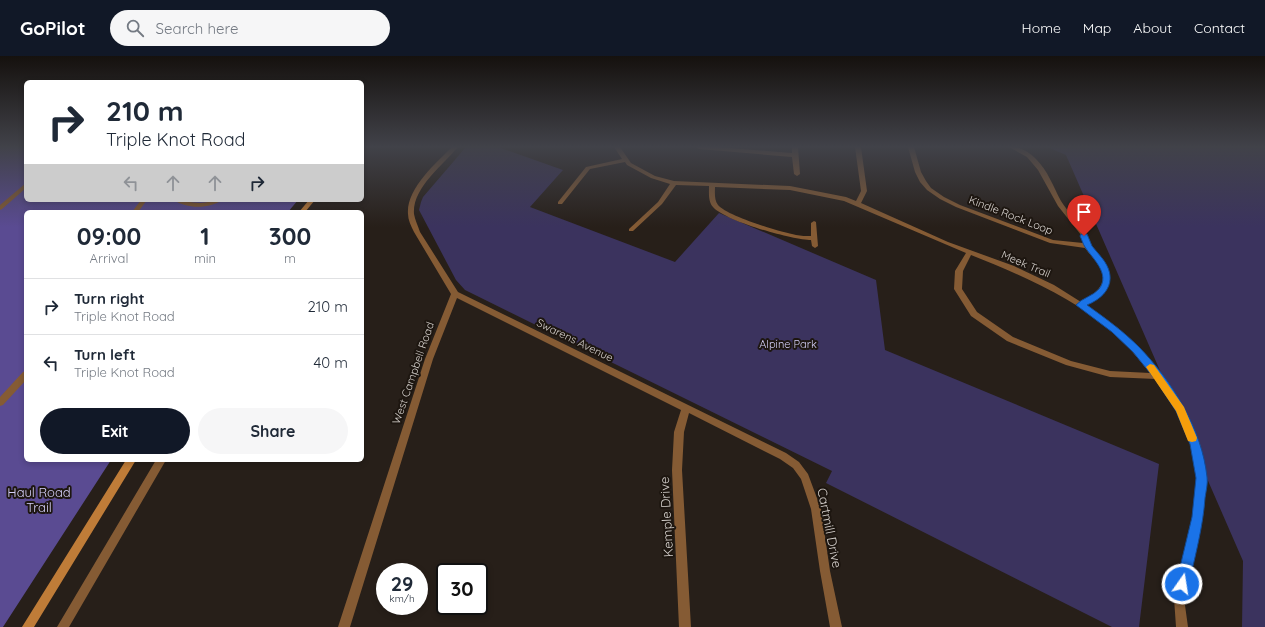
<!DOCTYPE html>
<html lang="en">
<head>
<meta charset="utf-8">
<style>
  :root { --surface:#fff; --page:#f6f6f7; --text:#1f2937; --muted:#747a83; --line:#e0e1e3; --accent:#111827 }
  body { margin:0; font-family:Quicksand,sans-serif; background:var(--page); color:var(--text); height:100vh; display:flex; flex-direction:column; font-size:15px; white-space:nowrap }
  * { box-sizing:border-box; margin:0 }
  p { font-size:13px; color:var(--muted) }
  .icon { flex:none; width:22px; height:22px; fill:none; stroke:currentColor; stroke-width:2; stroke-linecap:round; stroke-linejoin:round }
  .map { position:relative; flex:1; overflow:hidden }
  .side { position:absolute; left:24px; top:154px; width:340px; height:252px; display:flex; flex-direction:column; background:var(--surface); border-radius:6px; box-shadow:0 2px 6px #0003 }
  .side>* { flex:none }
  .guide { position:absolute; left:24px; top:24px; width:340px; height:122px; border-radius:6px; box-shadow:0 2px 6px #0003; background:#fff; color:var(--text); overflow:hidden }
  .speed { position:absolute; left:376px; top:507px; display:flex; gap:8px; font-size:20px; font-weight:700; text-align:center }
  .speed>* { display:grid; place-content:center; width:52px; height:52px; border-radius:50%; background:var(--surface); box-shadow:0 2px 6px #0003; line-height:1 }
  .speed small { font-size:10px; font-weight:400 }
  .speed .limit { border:2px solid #111; border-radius:6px; background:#fff; color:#111 }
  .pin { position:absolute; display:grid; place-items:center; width:34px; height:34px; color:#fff; margin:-41px -17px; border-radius:50% 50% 50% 0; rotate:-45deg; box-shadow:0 0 4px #0007 }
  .pin .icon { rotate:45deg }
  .me { position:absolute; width:44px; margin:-22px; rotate:13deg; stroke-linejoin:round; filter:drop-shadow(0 0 3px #0008) }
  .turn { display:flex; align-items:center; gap:14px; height:84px; padding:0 16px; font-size:18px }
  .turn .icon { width:52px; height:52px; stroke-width:2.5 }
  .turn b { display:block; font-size:28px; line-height:34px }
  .lanes { display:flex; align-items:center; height:38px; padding:0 16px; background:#0003; justify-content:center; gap:20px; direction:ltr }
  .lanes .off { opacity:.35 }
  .eta { display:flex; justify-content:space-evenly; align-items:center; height:68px; text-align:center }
  .eta b { font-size:24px; font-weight:700; line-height:28px }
  .cta { display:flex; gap:8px; margin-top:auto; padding:8px 16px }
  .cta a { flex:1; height:46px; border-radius:24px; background:var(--accent); color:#fff; font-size:16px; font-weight:700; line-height:46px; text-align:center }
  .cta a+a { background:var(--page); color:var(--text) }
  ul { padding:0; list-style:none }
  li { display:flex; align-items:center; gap:12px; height:56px; padding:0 16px; border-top:1px solid var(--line) }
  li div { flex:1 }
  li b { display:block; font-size:15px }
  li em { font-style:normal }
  header { display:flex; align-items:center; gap:24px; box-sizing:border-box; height:56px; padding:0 20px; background:var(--accent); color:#fff }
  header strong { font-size:19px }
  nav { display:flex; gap:22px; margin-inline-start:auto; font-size:14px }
  .search { width:280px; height:36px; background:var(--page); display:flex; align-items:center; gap:10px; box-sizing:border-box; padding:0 14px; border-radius:22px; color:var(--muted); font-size:15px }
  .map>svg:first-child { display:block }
  .green { fill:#3b335e }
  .forest { fill:#5a4b92 }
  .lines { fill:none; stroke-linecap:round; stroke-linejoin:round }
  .street { fill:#855b34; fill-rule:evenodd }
  .secondary { fill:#bf7c38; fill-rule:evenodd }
  .route { fill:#1a73e8; stroke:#114b97 }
  .slow { fill:#f59e0b }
  .labels { text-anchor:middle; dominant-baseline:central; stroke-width:4; stroke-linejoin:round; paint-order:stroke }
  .street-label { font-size:11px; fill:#d7d2ce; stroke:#1d1610 }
  .park-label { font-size:11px; fill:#d5d0f9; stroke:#1d1610 }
  .near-park-label { font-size:13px; fill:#d5d0f9; stroke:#1d1610 }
  .near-street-label { font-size:13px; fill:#d7d2ce; stroke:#1d1610 }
</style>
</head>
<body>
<header>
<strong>GoPilot</strong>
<div class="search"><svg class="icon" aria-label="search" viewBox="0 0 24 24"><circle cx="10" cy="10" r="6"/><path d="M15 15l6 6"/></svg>Search here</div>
<nav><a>Home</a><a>Map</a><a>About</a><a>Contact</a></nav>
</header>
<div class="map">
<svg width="1265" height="571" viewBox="0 0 1265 571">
  <rect width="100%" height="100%" fill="#271f19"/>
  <!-- green -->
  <path class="green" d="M466 91H498L563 114 530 151 675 206 719 157 876 224 885 294 1159 408 1139 571H1112L826 427 832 415 465 234 456 224 419 154 421 146 423 141Z
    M1047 91H1265V571H1242L1243 505 1066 99Z"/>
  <!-- forest -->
  <path class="forest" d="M0 91H26V144H298L288 156H26V404H111L3 571H0Z"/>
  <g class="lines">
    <!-- street -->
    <path class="street" d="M452 91H458C443 109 412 132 414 158 415 164 418 170 420 176L458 236 786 397 799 406 808 418 821 453 830 515 842 571H830L820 515 811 453 801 423 793 412 780 403 689 357 684 376 682 414 691 571H679L672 414 674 376 681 354 457 242 433 303 350 571H338L425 303 451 238 414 176C411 170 408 164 408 158 406 133 436 107 452 91Z
      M614 91H620L631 107 655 120 674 125 790 130 846 141 856 145 861 135 855 91H861L867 135 861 147 948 186 1014 210 1054 229 1081 246C1096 238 1110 227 1099 209 1095 203 1089 198 1085 192L1050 187 956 151 940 143 927 134 920 126 915 116 908 91H914L921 116 926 125 931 132 944 141 960 149 1053 184 1083 187 1081 179 1058 150 1038 114 1027 101 1009 91C1019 90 1029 96 1036 103 1048 115 1053 130 1061 145 1068 157 1080 166 1087 179 1090 183 1090 188 1093 192 1099 202 1109 208 1110 220 1111 235 1098 243 1087 249L1118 272 1139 292 1161 318 1183 351 1200 388 1207 422 1203 461 1184 542 1188 571H1176L1174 542 1193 461 1197 422 1190 388 1176 354 1156 323 1110 321 1066 309 1007 285 971 260 954 233 955 215 966 197 844 145 790 134 715 131C715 136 714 144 718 149 727 160 780 176 796 179 801 180 806 180 811 180V167L814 165 816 166 818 190 815 192 812 190 811 184C792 184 725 165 713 151 708 145 709 137 709 130L676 129 662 148 633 175H629V173L658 146 670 128 651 122 627 109 625 106 590 113 562 148H558V146L586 111 622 103ZM971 199C1021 219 1072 241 1113 276 1127 289 1138 302 1150 317L1110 315 1071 305 1013 281 977 256 962 233 963 215Z
      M696 91H717L792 97V91H798L800 118 797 120 794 118 792 101 699 93Z
      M26 127V132L2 153 0 154V149Z
      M141 144H147L138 156H132Z
      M174 144C183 144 191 147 200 147 207 147 214 144 222 144 210 153 186 153 174 144Z
      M26 315V324L3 349 0 350V341L23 316Z
      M156 404H166L69 571H57Z"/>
    <!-- secondary -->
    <path class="secondary" d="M309 144H315L305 156H299Z
      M126 404H136L34 571H22Z"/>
  </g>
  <!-- sky -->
  <linearGradient id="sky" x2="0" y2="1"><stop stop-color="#15110e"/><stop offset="0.53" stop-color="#414249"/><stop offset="1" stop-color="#414249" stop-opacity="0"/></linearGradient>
  <rect width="1265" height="171" fill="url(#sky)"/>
  <!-- route -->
  <path class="route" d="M1081 178H1087C1089 182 1090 186 1092 190 1095 194 1099 198 1102 202 1118 222 1109 240 1087 249 1105 262 1123 275 1139 291 1172 325 1202 373 1207 421 1208 427 1206 435 1205 442 1203 471 1195 500 1189 528L1187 532 1182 534 1178 532 1176 528 1192 461 1196 422 1190 388 1176 355 1155 323 1133 296 1112 276 1076 249C1082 242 1093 240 1099 233 1111 218 1092 202 1085 191 1083 188 1082 184 1080 180Z"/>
  <!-- slow -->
  <path class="slow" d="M1150 308 1154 309 1184 351 1197 382 1196 385 1192 386 1188 385 1176 355 1146 311Z"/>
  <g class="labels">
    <!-- street labels -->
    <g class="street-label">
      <text transform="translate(1011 159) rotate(21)">Kindle Rock Loop</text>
      <text transform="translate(1026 208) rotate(23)">Meek Trail</text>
      <text transform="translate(575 284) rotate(26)">Swarens Avenue</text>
      <text transform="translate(413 317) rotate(-71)">West Campbell Road</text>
    </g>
    <!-- park labels -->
    <g class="park-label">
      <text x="788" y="288">Alpine Park</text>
    </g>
    <!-- near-park labels -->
    <g class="near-park-label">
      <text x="39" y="436">Haul Road<tspan x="39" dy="15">Trail</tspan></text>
    </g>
    <!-- near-street labels -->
    <g class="near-street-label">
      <text transform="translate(666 461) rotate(-93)">Kemple Drive</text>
      <text transform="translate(830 472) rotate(79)">Cartmill Drive</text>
    </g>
  </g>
</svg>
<div class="speed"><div>29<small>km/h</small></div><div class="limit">30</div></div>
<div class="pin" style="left:1084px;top:180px;background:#d93025"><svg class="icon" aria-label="arrive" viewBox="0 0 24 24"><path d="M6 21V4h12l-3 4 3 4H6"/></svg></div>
<svg class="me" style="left:1182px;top:528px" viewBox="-20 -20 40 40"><circle r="17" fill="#1a73e8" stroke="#fff" stroke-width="3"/><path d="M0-11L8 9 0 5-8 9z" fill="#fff"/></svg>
<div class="guide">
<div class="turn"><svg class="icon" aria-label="right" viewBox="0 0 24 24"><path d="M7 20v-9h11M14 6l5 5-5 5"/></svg><div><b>210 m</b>Triple Knot Road</div></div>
<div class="lanes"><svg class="icon off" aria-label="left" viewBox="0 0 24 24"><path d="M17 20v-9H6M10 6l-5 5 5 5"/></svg><svg class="icon off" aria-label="ahead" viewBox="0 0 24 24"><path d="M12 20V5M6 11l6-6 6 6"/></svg><svg class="icon off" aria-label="ahead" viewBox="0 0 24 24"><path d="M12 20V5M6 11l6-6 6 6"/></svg><svg class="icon" aria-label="right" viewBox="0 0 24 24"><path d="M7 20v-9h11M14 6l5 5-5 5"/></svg></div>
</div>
<section class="side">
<div class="eta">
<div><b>09:00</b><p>Arrival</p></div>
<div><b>1</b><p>min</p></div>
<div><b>300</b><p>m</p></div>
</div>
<ul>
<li><svg class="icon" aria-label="right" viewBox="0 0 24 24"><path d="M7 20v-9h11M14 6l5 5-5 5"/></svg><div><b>Turn right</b><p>Triple Knot Road</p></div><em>210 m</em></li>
<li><svg class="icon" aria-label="left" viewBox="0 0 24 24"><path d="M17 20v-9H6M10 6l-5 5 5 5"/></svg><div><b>Turn left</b><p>Triple Knot Road</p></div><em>40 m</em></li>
</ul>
<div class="cta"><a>Exit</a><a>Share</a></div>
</section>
</div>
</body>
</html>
